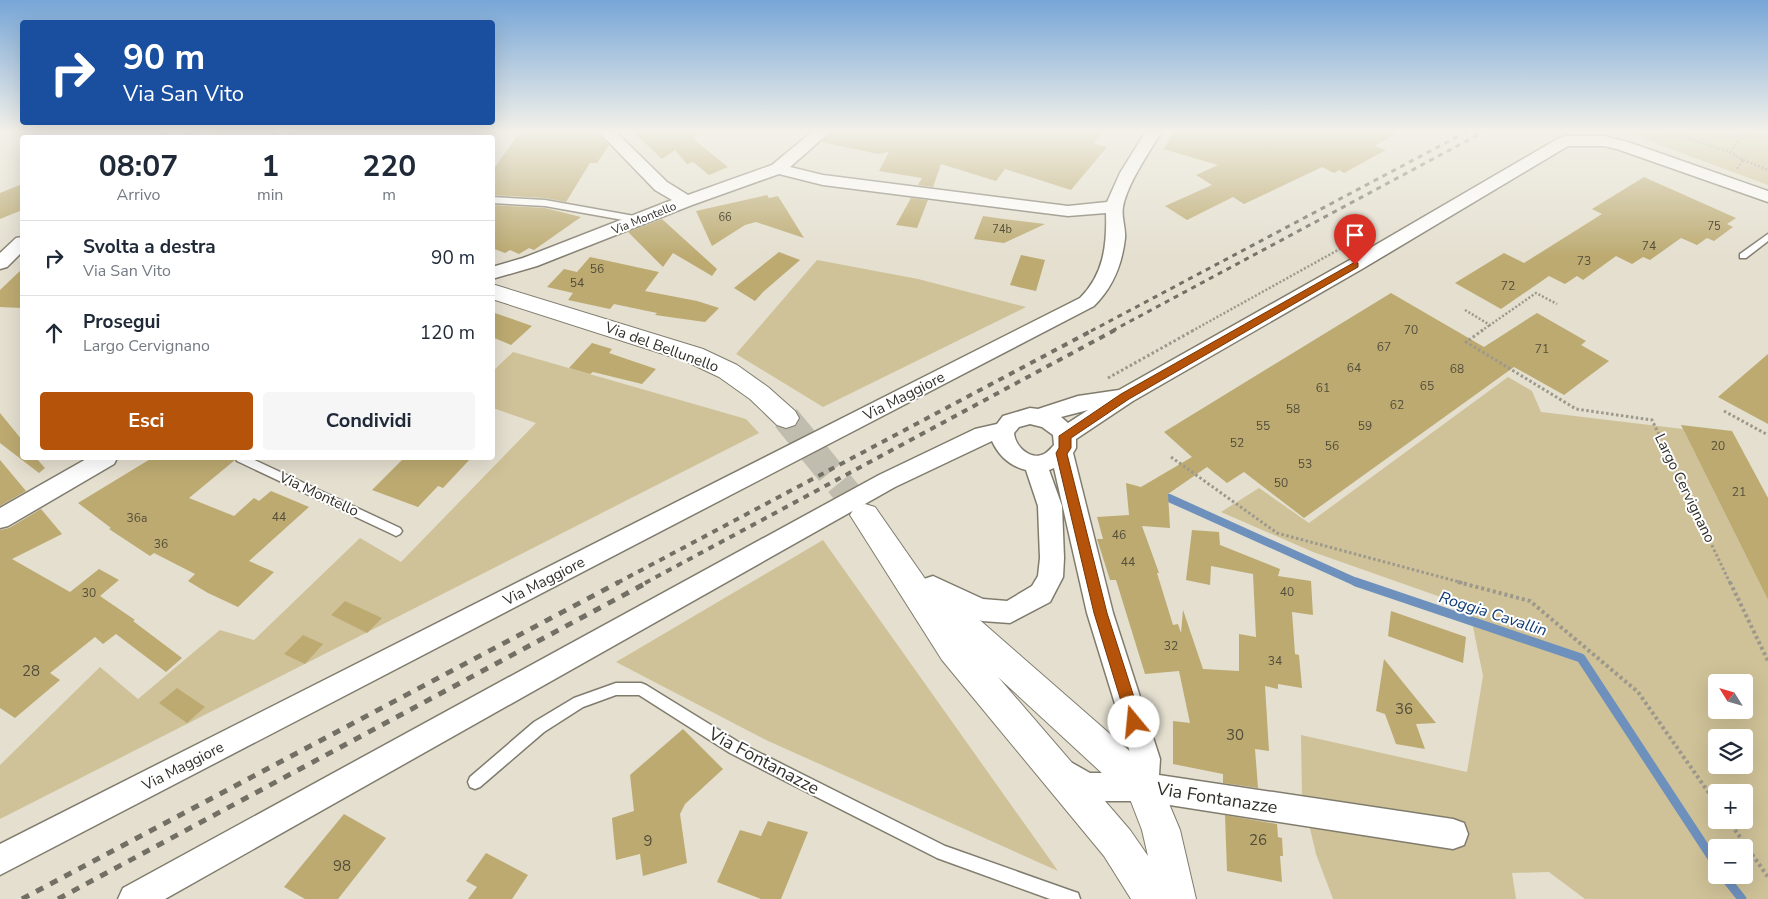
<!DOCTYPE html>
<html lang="it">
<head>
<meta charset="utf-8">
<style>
  :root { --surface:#fff; --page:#f6f6f7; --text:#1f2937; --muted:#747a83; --line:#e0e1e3; --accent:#b45309 }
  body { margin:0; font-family:"Nunito Sans",sans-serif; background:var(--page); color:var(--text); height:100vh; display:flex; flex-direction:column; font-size:19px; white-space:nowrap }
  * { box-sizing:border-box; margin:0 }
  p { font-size:16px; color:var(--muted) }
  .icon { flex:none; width:28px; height:28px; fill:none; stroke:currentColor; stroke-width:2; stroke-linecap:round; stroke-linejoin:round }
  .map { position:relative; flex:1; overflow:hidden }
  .sheet { position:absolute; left:20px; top:135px; width:475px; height:325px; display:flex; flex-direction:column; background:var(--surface); border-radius:5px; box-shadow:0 5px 20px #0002 }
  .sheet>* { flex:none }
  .guide { position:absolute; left:20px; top:20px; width:475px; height:105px; border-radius:5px; box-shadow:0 5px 20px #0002; background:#1a4fa0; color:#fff; overflow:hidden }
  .needle { width:32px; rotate:307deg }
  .controls { position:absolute; left:1708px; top:674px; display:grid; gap:10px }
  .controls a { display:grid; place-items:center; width:45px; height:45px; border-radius:5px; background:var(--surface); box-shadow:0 5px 20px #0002; font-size:25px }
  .pin { position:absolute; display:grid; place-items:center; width:42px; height:42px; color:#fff; margin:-51px -21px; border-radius:50% 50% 50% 0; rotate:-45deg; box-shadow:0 0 5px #0007 }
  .pin .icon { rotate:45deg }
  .me { position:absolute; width:55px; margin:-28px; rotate:343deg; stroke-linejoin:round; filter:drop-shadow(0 0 4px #0008) }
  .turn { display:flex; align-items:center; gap:18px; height:105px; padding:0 20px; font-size:22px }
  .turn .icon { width:65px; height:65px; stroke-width:2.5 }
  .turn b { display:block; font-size:35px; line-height:42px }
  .eta { display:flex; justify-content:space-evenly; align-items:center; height:85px; text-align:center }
  .eta b { font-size:30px; font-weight:700; line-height:35px }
  .primary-button { display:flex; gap:10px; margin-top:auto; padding:10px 20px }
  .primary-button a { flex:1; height:58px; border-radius:5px; background:var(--accent); color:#fff; font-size:20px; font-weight:700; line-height:58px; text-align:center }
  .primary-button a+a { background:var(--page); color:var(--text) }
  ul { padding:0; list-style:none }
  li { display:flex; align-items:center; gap:15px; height:75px; padding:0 20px; border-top:1px solid var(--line) }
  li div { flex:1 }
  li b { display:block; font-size:19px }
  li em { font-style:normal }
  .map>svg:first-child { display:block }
  .green { fill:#cfc298; fill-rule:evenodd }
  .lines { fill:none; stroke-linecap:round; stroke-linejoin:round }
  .stream-far1 { stroke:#6e90bd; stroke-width:8 }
  .stream { stroke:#6e90bd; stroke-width:9 }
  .building { fill:#bcaa71 }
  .tertiary-tunnel { stroke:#c0bcae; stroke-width:28; stroke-dasharray:28 14; stroke-linecap:butt }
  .service-casing { stroke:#807c6d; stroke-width:3 }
  .minor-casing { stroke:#807c6d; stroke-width:3 }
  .tertiary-casing { stroke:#807c6d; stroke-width:2 }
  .path-far2 { stroke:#9c988c; stroke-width:2.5; stroke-dasharray:2 2; stroke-linecap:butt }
  .path-far1 { stroke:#9c988c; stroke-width:3; stroke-dasharray:2.5 2.5; stroke-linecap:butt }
  .path { stroke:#9c988c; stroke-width:4; stroke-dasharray:3 3; stroke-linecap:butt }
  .service { fill:#fff; fill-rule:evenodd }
  .minor { fill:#fff; fill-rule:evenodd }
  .tertiary { fill:#fff; fill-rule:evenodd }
  .rail-far2 { stroke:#726f65; stroke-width:3; stroke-dasharray:5 5; stroke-linecap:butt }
  .rail-far1 { stroke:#726f65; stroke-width:4; stroke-dasharray:6 6; stroke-linecap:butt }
  .rail { stroke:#726f65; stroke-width:5; stroke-dasharray:8 8; stroke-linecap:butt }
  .route { fill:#b45309; stroke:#753606 }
  .labels { text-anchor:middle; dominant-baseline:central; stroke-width:4; stroke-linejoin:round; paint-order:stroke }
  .far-number-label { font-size:11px; fill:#544e3b }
  .far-street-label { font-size:12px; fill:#312f29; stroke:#fff }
  .number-label { font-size:12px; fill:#544e3b }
  .street-label { font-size:15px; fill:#312f29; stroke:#fff }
  .near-number-label { font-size:15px; fill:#544e3b }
  .water-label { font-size:16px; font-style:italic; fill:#0e3c75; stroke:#fff }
  .near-street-label { font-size:18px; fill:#312f29; stroke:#fff }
</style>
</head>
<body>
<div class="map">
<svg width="1768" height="899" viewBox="0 0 1768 899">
  <rect width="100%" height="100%" fill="#e4dfcf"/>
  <!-- green -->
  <path class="green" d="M1628 131H1768V185L1665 147Z
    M817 260 918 279 1026 307 823 407 736 354Z
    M513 352 746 419 759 433 0 819V765L100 667 138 699 220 630 254 640 360 538 401 562 536 423 493 408V371Z
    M1508 377 1532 391 1541 412 1683 429 1768 600V899H1585L1549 872 1512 873 1516 899H1333L1316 854 1302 795 1301 735 1467 772 1483 676 1469 607 1313 552 1221 512 1259 488 1309 523ZM1716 682H1744V710H1716ZM1716 738H1744V765H1716ZM1716 792H1744V820H1716ZM1716 848H1744V875H1716Z
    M823 540 1058 871 766 740 616 662Z"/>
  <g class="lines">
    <!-- stream-far1 -->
    <path class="stream-far1" d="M1169 498 1358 583"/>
    <!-- stream -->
    <path class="stream" d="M1356 582 1581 658 1716 864
      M1723 875 1742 899"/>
  </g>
  <!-- building -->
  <path class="building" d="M521 131H596L609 145 597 163H590L566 202 545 198 492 195V171Z
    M632 131H702L692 138 728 167 709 175 693 162 687 164 675 150 662 159Z
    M833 131H1103L1093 143 1107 147 1071 190 1005 169 996 181 941 164 933 187 918 185 922 178 879 171 889 152 878 154 821 142Z
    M1175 131H1402L1374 146 1386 150 1344 173 1339 170 1334 173 1322 167 1244 204 1233 197 1187 220 1165 206 1212 185 1196 175 1218 165 1163 149Z
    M1644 177 1736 218 1727 224 1733 227 1714 241 1707 238 1697 245 1681 238 1650 260 1643 257 1632 264 1616 256 1583 280 1577 276 1565 284 1549 276 1501 309 1455 283 1504 253 1524 263 1602 214 1592 209Z
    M22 184V210L0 219V193Z
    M767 195 769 198 778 196 804 238 756 222 745 225 712 246 696 211Z
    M911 198 928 200 917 228 896 225Z
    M492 205 545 208 581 217 534 250 529 248 519 254 510 250 505 253 492 248Z
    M983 216 1004 219 1045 224 1004 243 974 239Z
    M662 219 717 269 712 276 673 253 663 267 628 232Z
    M779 252 800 260 763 292 755 301 734 288Z
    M1021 255 1045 260 1036 291 1010 285Z
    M590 257 659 272 645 291 697 301 719 308 705 322 655 315 657 313 614 304 610 309 568 300 573 293 547 287 564 269 577 272Z
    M22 269V308L0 307V290Z
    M1391 293 1484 347 1537 313 1586 341 1581 345 1609 361 1564 395 1514 367 1304 518 1244 472 1227 483 1207 467 1168 494 1170 528 1142 526 1159 573H1157L1173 625 1178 624 1181 633 1183 610 1203 669 1239 671V634L1256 637 1253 574 1211 566 1210 585 1186 580 1192 530 1219 532 1220 545 1280 569 1278 576 1311 581 1313 615 1292 612 1295 654 1299 655 1302 688 1278 684V689L1265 686 1269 751 1255 749 1258 788 1223 783V774L1173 764V721L1190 723 1179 671 1145 674 1116 580H1110L1097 539H1103L1097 517 1129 515 1126 483 1141 487 1192 457 1164 432Z
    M492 312 532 326 511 345 492 337Z
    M592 343 612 349 609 353 656 369 642 384 593 372 590 374 569 368Z
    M1768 354V424L1718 397Z
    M0 413 22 440V458H36L45 468 39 473 0 443Z
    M1681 425 1732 431 1768 498V600Z
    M152 458H234L235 460 189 498 234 516 254 498 259 501 271 491 309 507 249 561 274 572 238 607 208 593 188 581 195 574 154 553 150 556 109 529 111 528 78 503Z
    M404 458H471L443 488 438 486 418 507 372 490Z
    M0 460 26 491 0 506Z
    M41 509 62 534 12 559 70 592 99 569 119 580 100 596 135 620 133 621 182 658 166 672 116 634 103 644 95 637 50 673 60 680 15 718 0 708V530L9 528Z
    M345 601 382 618 367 633 331 615Z
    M1391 611 1466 637 1463 663 1388 636Z
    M303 635 323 644 305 664 284 654Z
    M1384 659 1436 723 1416 724 1425 749 1396 744 1385 714 1376 711Z
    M177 688 205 707 187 723 159 703Z
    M683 729 723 769 685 804 680 814 687 863 643 876 640 854 616 860 612 818 634 811 630 775Z
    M344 814 386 838 338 899H305L284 887Z
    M1225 815 1277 824 1278 837 1282 838 1283 856H1280L1282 882 1227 871Z
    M768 821 808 832 781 899H761L717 882 740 830 761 836Z
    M486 853 528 875 512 899H468L477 887 466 881Z"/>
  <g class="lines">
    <!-- tertiary-tunnel -->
    <path class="tertiary-tunnel" d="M786 418 865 515"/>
    <defs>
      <path id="service" d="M492 197 545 200 640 217 644 220 640 223 545 206 492 203Z
        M1768 234V241L1746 258H1740V254Z
        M236 458H250L400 528 402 531 400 534 396 536 392 534 237 461Z
        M616 683H641L646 685 740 743 945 846 1072 891 1078 893 1080 899H1050L937 858 730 753 639 695H616L583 707 544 732 480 787 475 789 470 787 468 782 470 777 534 722 574 698Z"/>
      <path id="minor" d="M169 131H190L181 138H159Z
        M272 131H291L293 134 291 137 280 138Z
        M598 131H615L667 182 688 195 772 165 813 131H831L790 167 823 175 1068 206 1107 202 1120 173 1146 131H1162C1150 151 1127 184 1123 207 1121 217 1126 228 1125 238 1122 265 1113 287 1094 306L0 875V844L1080 298C1104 274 1107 245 1106 213L1068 216 823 185 779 174 692 205 537 266 492 279V267L523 258 672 200 655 190Z
        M1565 136H1604L1628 142 1768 191V202L1617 149 1604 146H1568L1362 269 1133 401 1076 439V448L1073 453 1113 613 1160 759 1159 775 1453 819 1464 823 1468 834 1464 845 1453 849 1144 801H1086L1076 797 1057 784 1052 774 1057 764 1067 760 1090 773H1130L1132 759 1087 613 1054 468 1049 470 1062 506 1064 558 1063 577 1050 602 1010 623 982 621 944 606 924 595 920 587 924 579 933 576 983 599 1007 601 1032 586 1038 576 1040 558 1038 506 1026 470C1010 466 999 456 992 441L895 487 165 899H118L123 888 879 475 975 429 997 424 1003 416 1030 408 1038 409 1078 396 1119 390 1348 261 1559 138ZM1088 410 1068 423 1061 417ZM1030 424 1042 427 1053 435 1054 445C1051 448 1048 452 1044 454 1030 461 1015 446 1014 433L1019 427Z
        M22 237V252L7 267 0 269V253L16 238Z
        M88 458H117L114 464 8 526 0 528V508Z"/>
      <path id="tertiary" d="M196 131H219L225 138H202Z
        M492 284 703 349 737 365 768 387 795 411 799 418 795 425 786 428 777 425 750 399 719 377 685 361 492 299Z
        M865 504 875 507 928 583C944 577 957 598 966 608L1157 775 1180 830 1196 899H1131L1104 856 942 660 850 515 855 507ZM998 677 1130 799 1142 830 1148 856 1130 830Z"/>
    </defs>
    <!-- service casing -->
    <use href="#service" class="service-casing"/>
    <!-- minor casing -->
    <use href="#minor" class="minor-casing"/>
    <!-- tertiary casing -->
    <use href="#tertiary" class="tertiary-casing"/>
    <!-- path-far2 -->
    <path class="path-far2" d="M1665 131 1730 152 1743 160 1737 169
      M1730 152 1746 131
      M1743 160 1768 170
      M1465 310 1490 325 1536 293 1557 304
      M1192 331 1365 235
      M1481 331 1490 325"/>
    <!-- path-far1 -->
    <path class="path-far1" d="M1483 330 1466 342 1576 409 1652 420 1730 583
      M1108 378 1194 330
      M1724 411 1768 435
      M1171 457 1277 533 1463 583"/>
    <!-- path -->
    <path class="path" d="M1458 582 1530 601 1638 692 1716 803
      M1730 582 1768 661
      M1728 820 1768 877"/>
    <!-- service -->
    <use href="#service" class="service"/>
    <!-- minor -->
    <use href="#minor" class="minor"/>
    <!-- tertiary -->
    <use href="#tertiary" class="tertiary"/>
    <!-- rail-far2 -->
    <path class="rail-far2" d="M1091 331 1468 131
      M1112 331 1485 131"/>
    <!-- rail-far1 -->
    <path class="rail-far1" d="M617 583 1093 330
      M645 583 1115 330"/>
    <!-- rail -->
    <path class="rail" d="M22 899 619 582
      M58 899 648 582"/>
  </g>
  <!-- sky -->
  <linearGradient id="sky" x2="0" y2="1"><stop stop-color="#77a6d7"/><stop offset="0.51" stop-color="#f3f1e9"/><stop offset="1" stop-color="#f3f1e9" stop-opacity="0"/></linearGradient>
  <rect width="1768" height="257" fill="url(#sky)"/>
  <!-- route -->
  <path class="route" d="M1355 262 1358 263V267L1129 399 1071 438V448L1067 454 1107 613 1142 722 1140 727 1134 729 1129 727 1094 613 1056 453 1059 448V436L1121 394Z"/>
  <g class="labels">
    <!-- far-number labels -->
    <g class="far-number-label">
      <text x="725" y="217">66</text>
      <text x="1714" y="226">75</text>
      <text x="1002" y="229">74b</text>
    </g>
    <!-- far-street labels -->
    <g class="far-street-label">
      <text transform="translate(644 218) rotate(-22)">Via Montello</text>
    </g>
    <!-- number labels -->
    <g class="number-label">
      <text x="1649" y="246">74</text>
      <text x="1584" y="261">73</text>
      <text x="597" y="269">56</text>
      <text x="577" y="283">54</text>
      <text x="1508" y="286">72</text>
      <text x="1411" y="330">70</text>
      <text x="1384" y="347">67</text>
      <text x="1542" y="349">71</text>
      <text x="1354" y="368">64</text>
      <text x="1457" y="369">68</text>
      <text x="1427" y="386">65</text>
      <text x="1323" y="388">61</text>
      <text x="1397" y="405">62</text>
      <text x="1293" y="409">58</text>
      <text x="1263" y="426">55</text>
      <text x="1365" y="426">59</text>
      <text x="1237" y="443">52</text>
      <text x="1332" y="446">56</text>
      <text x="1718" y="446">20</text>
      <text x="1305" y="464">53</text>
      <text x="1281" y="483">50</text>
      <text x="1739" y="492">21</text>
      <text x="279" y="517">44</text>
      <text x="137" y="518">36a</text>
      <text x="1119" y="535">46</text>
      <text x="161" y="544">36</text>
      <text x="1128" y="562">44</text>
      <text x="1287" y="592">40</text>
      <text x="89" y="593">30</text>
      <text x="1171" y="646">32</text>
      <text x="1275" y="661">34</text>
    </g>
    <!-- street labels -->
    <g class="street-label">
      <text transform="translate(662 347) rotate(20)">Via del Bellunello</text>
      <text transform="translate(904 396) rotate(-27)">Via Maggiore</text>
      <text transform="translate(1685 488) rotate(64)">Largo Cervignano</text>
      <text transform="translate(319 494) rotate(25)">Via Montello</text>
      <text transform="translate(544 581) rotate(-27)">Via Maggiore</text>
      <text transform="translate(183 766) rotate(-27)">Via Maggiore</text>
    </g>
    <!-- near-number labels -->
    <g class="near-number-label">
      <text x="31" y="671">28</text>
      <text x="1404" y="709">36</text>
      <text x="1235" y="735">30</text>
      <text x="1258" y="840">26</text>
      <text x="648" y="841">9</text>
      <text x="342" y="866">98</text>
    </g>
    <!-- water labels -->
    <g class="water-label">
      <text transform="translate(1493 614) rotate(18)">Roggia Cavallin</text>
    </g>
    <!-- near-street labels -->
    <g class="near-street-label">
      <text transform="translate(764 761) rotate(28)">Via Fontanazze</text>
      <text transform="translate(1217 798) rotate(9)">Via Fontanazze</text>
    </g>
  </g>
</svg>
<div class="controls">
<a><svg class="needle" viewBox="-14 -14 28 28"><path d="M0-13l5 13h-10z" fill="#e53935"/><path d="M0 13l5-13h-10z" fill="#747a83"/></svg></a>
<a><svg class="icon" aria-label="layers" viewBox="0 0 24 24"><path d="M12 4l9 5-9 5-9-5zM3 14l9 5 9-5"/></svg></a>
<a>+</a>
<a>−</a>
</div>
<div class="pin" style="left:1355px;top:265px;background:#d93025"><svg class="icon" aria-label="arrive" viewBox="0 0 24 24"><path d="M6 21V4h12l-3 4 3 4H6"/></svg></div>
<svg class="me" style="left:1134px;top:722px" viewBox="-20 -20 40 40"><circle r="19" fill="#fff"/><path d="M0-13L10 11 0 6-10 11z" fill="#b45309"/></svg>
<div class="guide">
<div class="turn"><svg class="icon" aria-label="right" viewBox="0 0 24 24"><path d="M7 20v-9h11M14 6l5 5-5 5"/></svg><div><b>90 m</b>Via San Vito</div></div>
</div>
<section class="sheet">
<div class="eta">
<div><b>08:07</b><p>Arrivo</p></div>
<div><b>1</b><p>min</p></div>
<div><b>220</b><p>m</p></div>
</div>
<ul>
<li><svg class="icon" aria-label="right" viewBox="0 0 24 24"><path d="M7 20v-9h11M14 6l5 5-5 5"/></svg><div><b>Svolta a destra</b><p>Via San Vito</p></div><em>90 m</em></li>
<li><svg class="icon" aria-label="ahead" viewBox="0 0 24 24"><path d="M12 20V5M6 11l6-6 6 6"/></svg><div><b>Prosegui</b><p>Largo Cervignano</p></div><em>120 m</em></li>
</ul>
<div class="primary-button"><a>Esci</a><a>Condividi</a></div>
</section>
</div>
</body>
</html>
